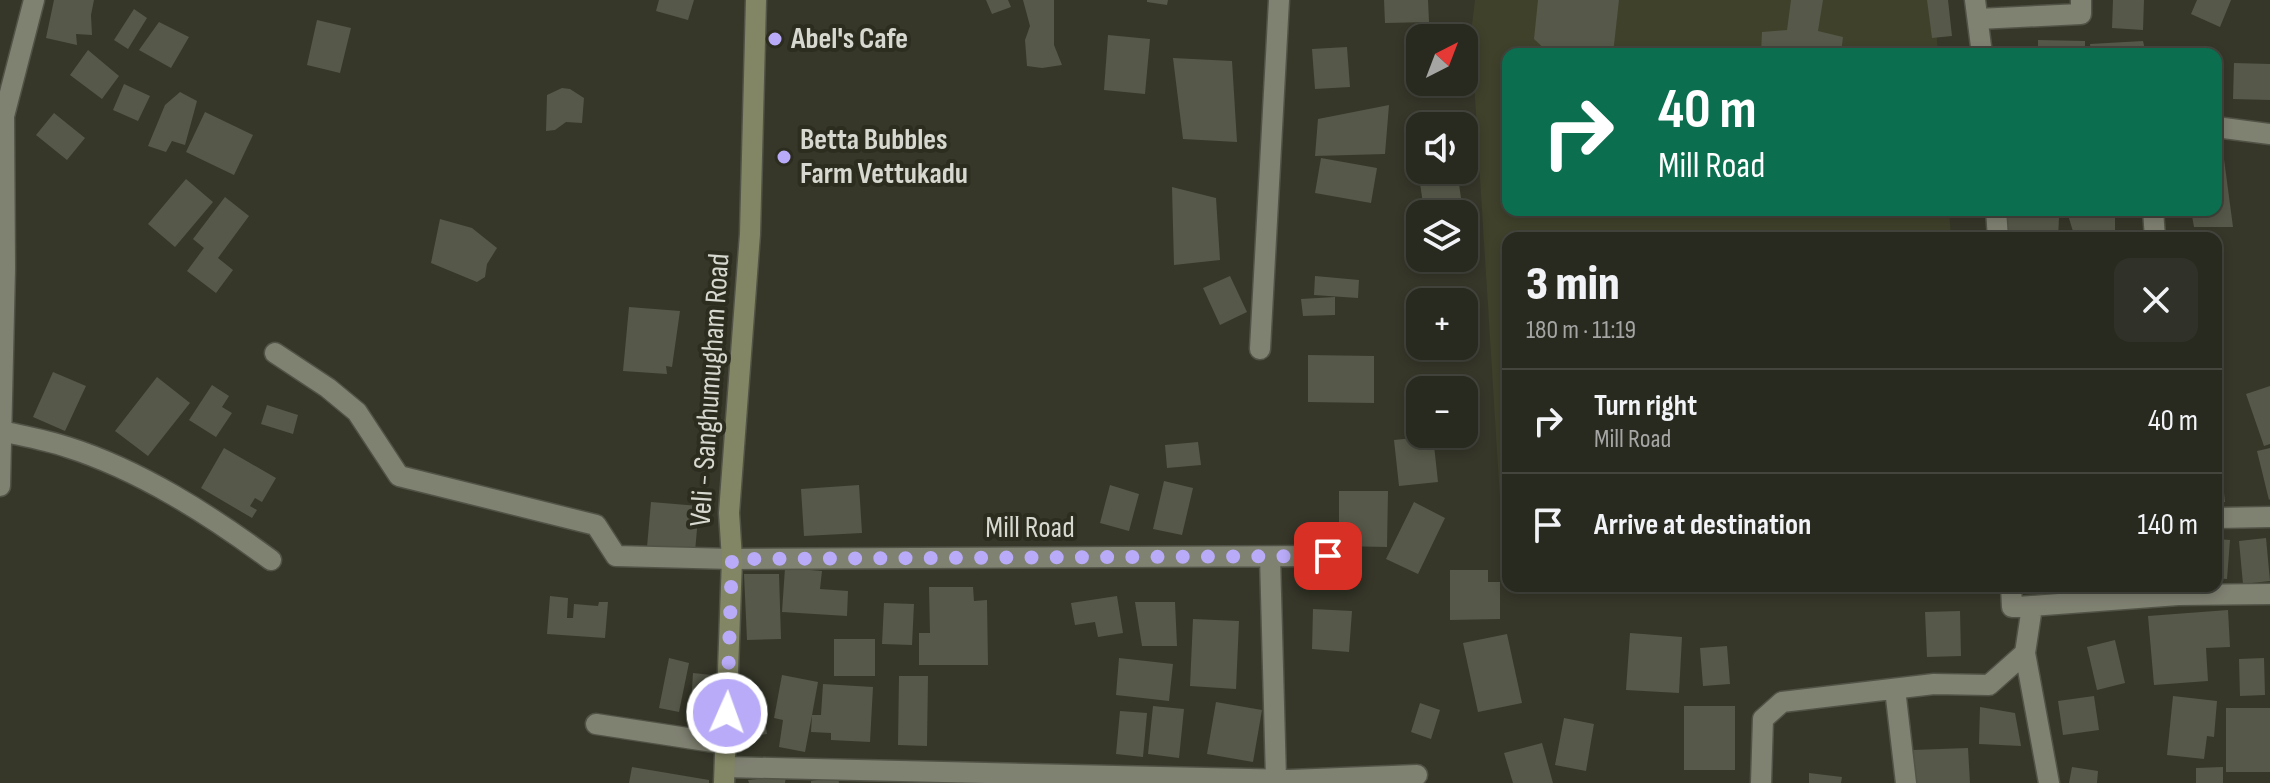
<!DOCTYPE html>
<html lang="en">
<head>
<meta charset="utf-8">
<style>
  :root { --surface:#28291f; --page:#303128; --text:#f1f3f6; --muted:#a5a6a4; --line:#44453d }
  body { margin:0; font-family:"Sofia Sans Condensed",sans-serif; background:var(--page); color:var(--text); height:100vh; display:flex; flex-direction:column; font-size:30px; white-space:nowrap }
  * { box-sizing:border-box; margin:0 }
  p { font-size:26px; color:var(--muted) }
  .icon { flex:none; width:44px; height:44px; fill:none; stroke:currentColor; stroke-width:2; stroke-linecap:round; stroke-linejoin:round }
  .map { position:relative; flex:1; overflow:hidden }
  .panel { position:absolute; left:1502px; top:232px; width:720px; height:360px; display:flex; flex-direction:column; background:var(--surface); border-radius:16px; box-shadow:0 4px 12px #0003,0 0 0 2px var(--line) }
  .panel>* { flex:none }
  .hud { position:absolute; left:1502px; top:48px; width:720px; height:168px; border-radius:16px; box-shadow:0 4px 12px #0003,0 0 0 2px var(--line); background:#0b6e4f; color:#fff; overflow:hidden }
  .needle { width:52px; rotate:42deg }
  .buttons { position:absolute; left:1406px; top:24px; display:grid; gap:16px }
  .buttons a { display:grid; place-items:center; width:72px; height:72px; border-radius:16px; background:var(--surface); box-shadow:0 4px 12px #0003,0 0 0 2px var(--line); font-size:40px }
  .pin { position:absolute; display:grid; place-items:center; width:68px; height:68px; color:#fff; margin:-34px; border-radius:16px; box-shadow:0 4px 12px #0006 }
  .me { position:absolute; width:88px; margin:-44px; rotate:2deg; stroke-linejoin:round; filter:drop-shadow(0 0 6px #0008) }
  .turn { display:flex; align-items:center; gap:28px; height:168px; padding:0 24px; font-size:36px }
  .turn .icon { width:104px; height:104px; stroke-width:2.5 }
  .turn b { display:block; font-size:56px; line-height:68px }
  .round { display:grid; place-items:center; flex:none; width:84px; height:84px; border-radius:16px; background:var(--page) }
  .head { display:flex; align-items:center; justify-content:space-between; height:136px; padding:0 24px }
  h1 { font-size:48px; font-weight:800; line-height:60px }
  ul { padding:0; list-style:none }
  li { display:flex; align-items:center; gap:24px; height:104px; padding:0 24px; border-top:2px solid var(--line) }
  li div { flex:1 }
  li b { display:block; font-size:30px }
  li em { font-style:normal }
  .map>svg:first-child { display:block }
  .built { fill:#3f412b }
  .building { fill:#565849 }
  .lines { fill:none; stroke-linecap:round; stroke-linejoin:round }
  .street-casing { stroke:#515346; stroke-width:23 }
  .secondary-casing { stroke:#515346; stroke-width:23 }
  .street { stroke:#7f8171; stroke-width:20 }
  .secondary { stroke:#838664; stroke-width:20 }
  .route { stroke:#b9abf7; stroke-width:14; stroke-dasharray:0 25.2 }
  .poi-dot { fill:#b9abf7; stroke:#2c2d1f; stroke-width:3 }
  .labels { text-anchor:middle; dominant-baseline:central; stroke-width:8; stroke-linejoin:round; paint-order:stroke }
  .poi-label { font-size:30px; font-weight:bold; fill:#d7d8cf; stroke:#2c2d1f; text-anchor:start }
  .street-label { font-size:30px; fill:#d7d8cf; stroke:#2c2d1f }
</style>
</head>
<body>
<div class="map">
<svg width="2270" height="783" viewBox="0 0 2270 783">
  <rect width="100%" height="100%" fill="#363729"/>
  <!-- built -->
  <path class="built" d="M1475 0H1934L1938 54H1508V210H1949L1951 238H1508V531H1502L1471 33Z"/>
  <!-- building -->
  <path class="building" d="M54 0H94L91 15 92 35 76 34 77 45 46 38Z
    M659 0H694L688 20 656 11Z
    M986 0H1008L1011 7 992 14Z
    M1023 0H1054V45L1062 65 1042 68 1027 66 1025 40 1030 26Z
    M1147 0H1168L1167 5 1147 2Z
    M1384 0H1428L1429 22 1385 23Z
    M1538 0H1619L1613 54H1550L1534 39Z
    M1791 0H1823L1818 31 1843 37 1841 54H1761L1762 32 1787 30Z
    M1927 0H1948L1952 36 1932 38Z
    M2113 0H2144L2143 30 2112 28Z
    M2197 0H2231L2220 27 2191 14Z
    M134 9 147 18 128 49 114 40Z
    M317 20 351 28 340 73 307 65Z
    M159 22 189 37 171 68 139 50Z
    M1108 35 1150 39 1145 94 1104 90Z
    M2038 40 2085 41V54H2038Z
    M2143 41 2146 54H2091L2090 44Z
    M1347 47 1350 87 1315 89 1312 49Z
    M88 50 119 76 102 99 70 75Z
    M1173 58 1232 61 1237 142 1183 139Z
    M2234 63 2270 64V100L2233 99Z
    M124 84 150 96 138 121 113 110Z
    M562 88 570 89 584 98 582 123 566 122 555 130 546 131 547 95Z
    M180 92 197 101 185 145 172 141 166 152 148 146 165 105Z
    M1389 105 1385 154 1315 156 1318 119Z
    M205 112 253 135 234 175 186 152Z
    M54 113 85 138 67 160 36 135Z
    M2216 137 2221 138 2218 158H2216Z
    M1321 158 1377 168 1371 203 1315 193Z
    M2224 159 2233 227H2194L2191 210H2216V160Z
    M1418 170H1457L1462 205 1424 210Z
    M186 179 213 202 175 247 148 224Z
    M1172 187 1216 198 1220 260 1174 265Z
    M225 197 249 216 218 258 233 270 216 293 187 271 204 248 193 239Z
    M2008 215 2059 218 2058 238H2007Z
    M2068 215 2115 216V238H2075Z
    M440 219 472 228 497 248 487 264 485 277 477 282 431 263Z
    M1230 276 1247 312 1220 325 1203 288Z
    M1315 276 1359 280 1358 298 1314 295Z
    M1335 297V315L1303 316 1301 299Z
    M629 307 680 311 672 367 666 366 667 374 623 371Z
    M1308 355 1374 356V403L1308 402Z
    M53 372 86 386 65 431 33 417Z
    M157 377 190 403 148 456 115 431Z
    M212 385 229 396 222 407 232 413 216 437 189 420Z
    M2270 386V444L2264 446 2246 394Z
    M267 405 298 415 293 434 261 424Z
    M1433 436 1438 482 1399 486 1394 440Z
    M1198 442 1201 465 1167 468 1165 445Z
    M224 448 276 478 262 502 255 498 250 506 257 510 252 518 201 488Z
    M2270 448V499L2269 500 2257 451Z
    M2216 457H2220L2225 502 2216 503Z
    M1164 481 1193 488 1182 535 1153 529Z
    M859 485 862 533 804 536 801 489Z
    M1110 485 1139 494 1129 531 1100 523Z
    M1339 491H1388L1387 547 1339 546Z
    M651 502 699 506 695 552 647 547Z
    M1414 502 1445 518 1418 574 1386 559Z
    M2266 538 2270 581 2243 584 2239 541Z
    M2216 539 2230 540 2227 579 2216 578Z
    M785 568 822 571 820 589 848 591 847 616 782 612Z
    M1450 570H1488V582H1500V619L1450 620Z
    M744 574H779L781 639 747 640Z
    M2035 586H2075L2076 591 2036 594Z
    M929 587H973L974 601 987 600 988 665H919V633H930Z
    M550 596 568 598 567 618H573L574 604 598 606 599 602H608L605 638 547 634Z
    M1117 596 1123 633 1098 637 1095 622 1075 625 1071 603Z
    M1135 602H1175L1177 646H1142Z
    M884 603 914 604 912 645 882 644Z
    M1313 609 1352 611 1349 652 1312 649Z
    M2228 610 2230 647 2206 648 2208 681 2154 685 2148 616Z
    M1960 611 1961 656 1927 657 1925 612Z
    M1193 619 1239 621 1236 689 1190 686Z
    M1630 633 1682 637 1679 693 1626 690Z
    M1507 634 1522 703 1478 712 1463 643Z
    M834 639H875V676H834Z
    M2115 640 2125 683 2097 690 2087 647Z
    M1727 646 1730 684 1703 686 1700 648Z
    M669 658 689 663 679 712 659 708Z
    M1119 658 1173 664 1169 701 1116 695Z
    M2264 658 2265 695 2240 696 2239 659Z
    M693 673 712 675 709 722 690 721Z
    M782 675 818 682 812 715H821L823 684 873 687 870 742 831 740V733L811 732 812 715 805 752 779 747 783 720 774 718Z
    M899 676H928L927 746 898 745Z
    M759 686 767 734 745 737 737 689Z
    M2094 696 2099 730 2063 735 2058 701Z
    M2173 696 2217 701 2214 737 2207 736 2204 759 2167 755Z
    M1216 702 1262 710 1253 762 1207 754Z
    M1420 703 1440 710 1431 739 1411 732Z
    M1153 706 1184 709 1179 758 1148 754Z
    M1684 706H1735V770H1684Z
    M1980 707 2015 713 2021 746 1979 744Z
    M2226 708H2270V772H2226Z
    M1120 711 1147 713 1143 757 1116 754Z
    M1564 718 1594 724 1586 771 1555 765Z
    M1542 743 1553 783H1513L1504 753Z
    M1968 748 1970 783H1915L1913 750Z
    M632 767 709 780V783H629Z
    M2072 767 2098 771 2097 783H2069Z
    M2223 767V783H2196V768Z
    M1809 773 1842 777 1841 783H1809Z
    M786 776 785 783H749L748 780Z
    M838 777 839 783H811V781Z"/>
  <g class="lines">
    <defs>
      <path id="street" d="M1975 0 1982 54
        M1978 19 2081 14V0
        M2216 127 2270 134
        M1996 210 1998 238
        M2153 210 2155 238
        M1260 349 1279 0
        M275 353 328 388 357 412 399 476 596 525 616 556 732 559 1328 556
        M1 431C23 436 46 440 67 447 140 470 210 515 271 560
        M0 486 5 268 4 116 34 0
        M2216 518 2270 517
        M1270 557 1276 779
        M2018 607 2178 595 2270 594
        M2025 653 2049 783
        M1895 689 1906 783
        M596 724 726 744
        M725 767 1290 780 1417 775
        M1761 783 1763 719 1782 702 1934 684 1989 685 2025 653 2032 607H2012L2011 586"/>
      <path id="secondary" d="M724 783 732 559 729 513 750 234 756 0"/>
    </defs>
    <!-- street casing -->
    <use href="#street" class="street-casing"/>
    <!-- secondary casing -->
    <use href="#secondary" class="secondary-casing"/>
    <!-- street -->
    <use href="#street" class="street"/>
    <!-- secondary -->
    <use href="#secondary" class="secondary"/>
  </g>
  <g class="lines">
    <!-- route -->
    <path class="route" d="M727 713 732 559 1328 556"/>
  </g>
  <!-- markers -->
  <g class="poi-dot">
    <circle cx="775" cy="39" r="8"/>
    <circle cx="784" cy="157" r="8"/>
  </g>
  <g class="labels">
    <!-- poi labels -->
    <g class="poi-label">
      <text x="791" y="39">Abel's Cafe</text>
      <text x="800" y="140">Betta Bubbles<tspan x="800" dy="34">Farm Vettukadu</tspan></text>
    </g>
    <!-- street labels -->
    <g class="street-label">
      <text transform="translate(710 390) rotate(-86)">Veli - Sanghumugham Road</text>
      <text x="1030" y="528">Mill Road</text>
    </g>
  </g>
</svg>
<div class="buttons">
<a><svg class="needle" viewBox="-14 -14 28 28"><path d="M0-13l5 13h-10z" fill="#e53935"/><path d="M0 13l5-13h-10z" fill="#a5a6a4"/></svg></a>
<a><svg class="icon" aria-label="sound" viewBox="0 0 24 24"><path d="M4 9h4l5-4v14l-5-4H4zM17 9q2 3 0 6"/></svg></a>
<a><svg class="icon" aria-label="layers" viewBox="0 0 24 24"><path d="M12 4l9 5-9 5-9-5zM3 14l9 5 9-5"/></svg></a>
<a>+</a>
<a>−</a>
</div>
<div class="pin" style="left:1328px;top:556px;background:#d93025"><svg class="icon" aria-label="arrive" viewBox="0 0 24 24"><path d="M6 21V4h12l-3 4 3 4H6"/></svg></div>
<svg class="me" style="left:727px;top:713px" viewBox="-20 -20 40 40"><circle r="17" fill="#b9abf7" stroke="#fff" stroke-width="3"/><path d="M0-11L8 9 0 5-8 9z" fill="#fff"/></svg>
<div class="hud">
<div class="turn"><svg class="icon" aria-label="right" viewBox="0 0 24 24"><path d="M7 20v-9h11M14 6l5 5-5 5"/></svg><div><b>40 m</b>Mill Road</div></div>
</div>
<section class="panel">
<div class="head"><div><h1>3 min</h1><p>180 m · 11:19</p></div><a class="round"><svg class="icon" aria-label="close" viewBox="0 0 24 24"><path d="M6 6l12 12M18 6L6 18"/></svg></a></div>
<ul>
<li><svg class="icon" aria-label="right" viewBox="0 0 24 24"><path d="M7 20v-9h11M14 6l5 5-5 5"/></svg><div><b>Turn right</b><p>Mill Road</p></div><em>40 m</em></li>
<li><svg class="icon" aria-label="arrive" viewBox="0 0 24 24"><path d="M6 21V4h12l-3 4 3 4H6"/></svg><div><b>Arrive at destination</b></div><em>140 m</em></li>
</ul>
</section>
</div>
</body>
</html>
